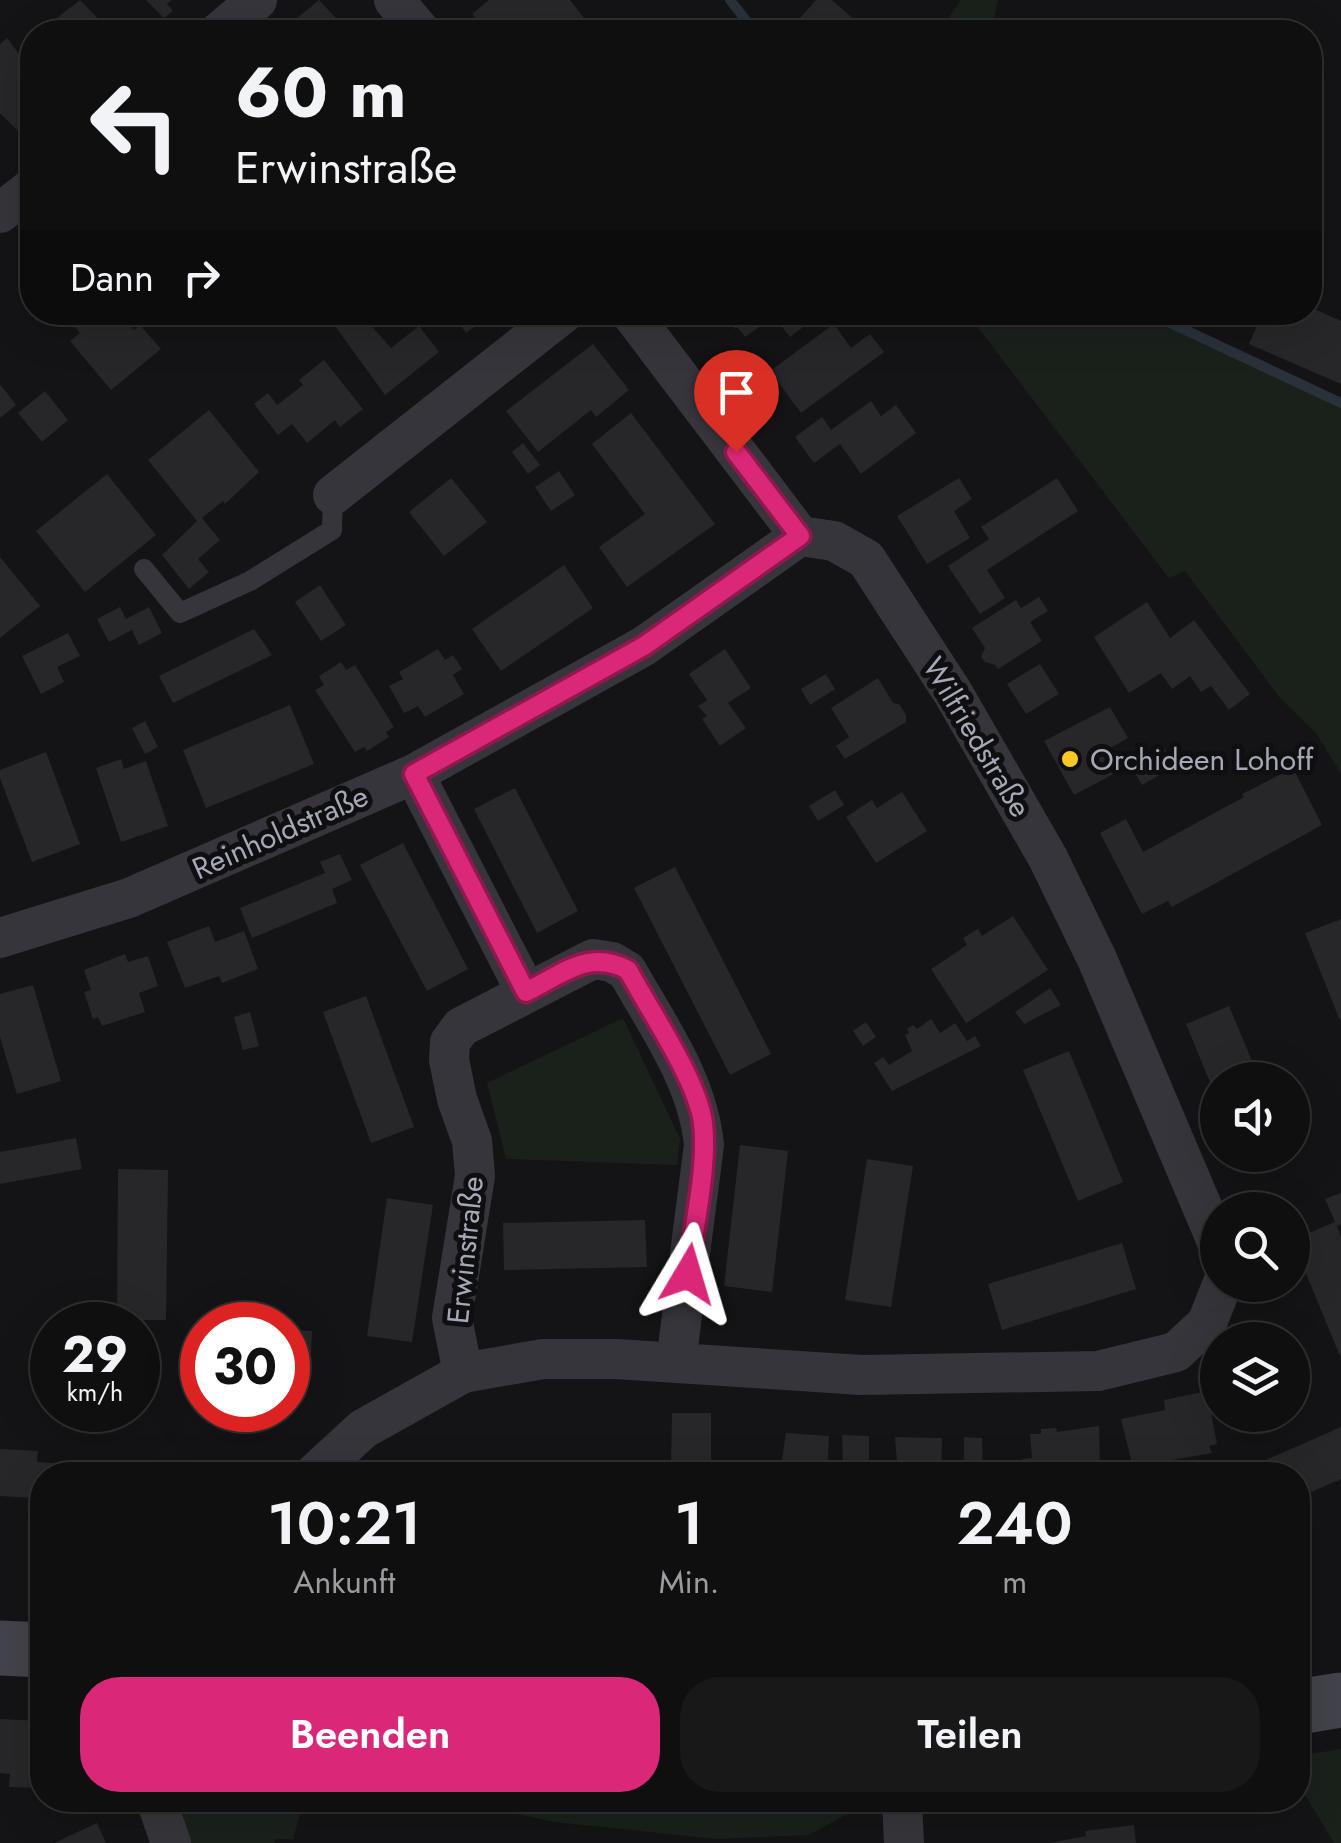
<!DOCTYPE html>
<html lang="de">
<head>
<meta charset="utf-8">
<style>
  :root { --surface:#0f0f10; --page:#181819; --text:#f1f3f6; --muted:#9b9c9f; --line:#2f2f30; --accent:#db2777 }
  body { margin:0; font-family:Jost,sans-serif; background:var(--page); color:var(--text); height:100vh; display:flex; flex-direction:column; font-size:38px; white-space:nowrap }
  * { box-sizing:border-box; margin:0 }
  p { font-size:32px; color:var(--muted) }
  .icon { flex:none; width:55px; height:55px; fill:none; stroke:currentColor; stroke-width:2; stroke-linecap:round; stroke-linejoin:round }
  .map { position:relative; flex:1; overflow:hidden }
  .sheet { position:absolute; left:30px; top:1462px; width:1280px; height:350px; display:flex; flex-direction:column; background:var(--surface); border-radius:40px; box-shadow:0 10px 40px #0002,0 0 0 2px var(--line) }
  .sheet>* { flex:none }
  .guide { position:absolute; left:20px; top:20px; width:1302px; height:305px; border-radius:40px; box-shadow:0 10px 40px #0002,0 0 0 2px var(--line); background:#0f0f10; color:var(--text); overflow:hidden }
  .controls { position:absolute; left:1200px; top:1062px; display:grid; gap:20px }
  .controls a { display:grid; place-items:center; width:110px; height:110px; border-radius:50%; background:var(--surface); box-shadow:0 10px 40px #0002,0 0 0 2px var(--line); font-size:50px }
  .speed { position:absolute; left:30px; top:1302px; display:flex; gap:20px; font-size:50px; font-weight:700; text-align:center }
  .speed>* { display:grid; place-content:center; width:130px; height:130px; border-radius:50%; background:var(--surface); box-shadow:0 10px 40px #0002,0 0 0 2px var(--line); line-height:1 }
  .speed small { font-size:25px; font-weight:400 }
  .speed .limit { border:15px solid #d22; background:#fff; color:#111 }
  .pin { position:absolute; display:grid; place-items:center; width:85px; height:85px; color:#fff; margin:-102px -42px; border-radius:50% 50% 50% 0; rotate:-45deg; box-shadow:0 0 10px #0007 }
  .pin .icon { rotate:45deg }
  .me { position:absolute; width:110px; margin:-55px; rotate:7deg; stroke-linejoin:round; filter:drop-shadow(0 0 8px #0008) }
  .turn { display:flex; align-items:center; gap:35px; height:210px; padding:0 50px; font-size:45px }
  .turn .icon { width:130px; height:130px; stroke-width:2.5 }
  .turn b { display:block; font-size:70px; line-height:85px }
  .then { display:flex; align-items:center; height:95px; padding:0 50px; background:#0003; gap:20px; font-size:38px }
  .eta { display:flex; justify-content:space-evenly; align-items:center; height:170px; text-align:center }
  .eta b { font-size:60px; font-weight:600; line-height:70px }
  .cta { display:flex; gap:20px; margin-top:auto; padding:20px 50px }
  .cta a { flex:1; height:115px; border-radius:40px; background:var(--accent); color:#fff; font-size:40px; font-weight:600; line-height:115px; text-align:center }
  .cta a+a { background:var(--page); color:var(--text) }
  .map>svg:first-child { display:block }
  .green { fill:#1a211b }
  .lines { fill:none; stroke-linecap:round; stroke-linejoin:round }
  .stream { stroke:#29313a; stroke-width:10 }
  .building { fill:#27272a }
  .service { stroke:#35353b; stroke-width:20 }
  .minor { stroke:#35353b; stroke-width:40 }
  .secondary { stroke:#43444b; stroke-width:55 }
  .route-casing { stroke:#8e194d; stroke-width:25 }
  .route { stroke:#db2777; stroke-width:18 }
  .poi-dot { fill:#fbc727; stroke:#0f0f11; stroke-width:4 }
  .labels { text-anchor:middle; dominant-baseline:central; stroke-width:10; stroke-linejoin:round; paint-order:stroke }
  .street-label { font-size:30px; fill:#a5a9b7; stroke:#0f0f11 }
  .poi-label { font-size:30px; fill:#a5a9b7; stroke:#0f0f11; text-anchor:start }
</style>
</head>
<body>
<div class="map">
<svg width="1341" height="1843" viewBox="0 0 1341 1843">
  <rect width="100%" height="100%" fill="#141416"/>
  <!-- green -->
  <path class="green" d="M961 0H998L991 32H939Z
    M967 313H1158L1341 398V774L1316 733 1280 698 1185 571 1169 578Z
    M623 1018 680 1139 677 1165 506 1159 487 1083Z
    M1341 1749V1843H1334L1298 1783V1756Z
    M179 1800H304L293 1839H274L275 1843H190Z
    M404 1800H843L849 1813 809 1835 717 1839 554 1822 499 1810Z"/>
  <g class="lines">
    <!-- stream -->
    <path class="stream" d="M730 0 755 32
      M1147 312 1341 403"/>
  </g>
  <!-- building -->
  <path class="building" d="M80 0 111 32H39Z
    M146 0H172L167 4 173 11 164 18Z
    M319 0 348 31 280 32Z
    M489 0H570L586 21 571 32H528L520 22 507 32H487L472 14Z
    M816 0H832L858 23 849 32H798L792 27Z
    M7 38 32 71V113L24 120 30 128 21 134 0 113V44Z
    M1310 307 1341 321V384L1249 344 1263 312H1310Z
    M88 312H120L134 330 140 325 161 349 111 390 70 341 80 333 73 325Z
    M325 312H359L391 348 419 326 439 352 385 395Z
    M451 312H474L481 322 466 333Z
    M726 312H813L816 317 790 337 774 316 745 337 737 327 735 329 724 314Z
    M834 324 851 348 870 334 884 352 801 413 770 371Z
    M593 344 629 390 596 417 591 410 538 452 506 411Z
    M324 360 363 409 340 427 335 420 307 443 292 424 278 435 254 404 268 393 277 405 303 385 299 380Z
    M0 384 16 405 0 418Z
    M45 391 68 420 42 442 18 413Z
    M871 401 881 416 896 405 916 433 861 474 840 444 814 463 795 437 822 417 831 430Z
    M209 410 259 472 225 504 223 501 202 518 220 540 198 559 209 572 189 589 162 555 197 521 148 460Z
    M631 413 715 524 627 587 599 547 645 514 592 444Z
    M523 443 540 465 528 474 512 452Z
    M559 471 575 495 551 511 535 487Z
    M107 474 156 535 85 592 36 531Z
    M451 478 487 522 444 556 409 512Z
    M959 478 972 499 954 511 970 538 927 564 897 516Z
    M1057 478 1078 511 987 570 1005 598 980 614 948 566 989 539 981 527Z
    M0 557 40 606 0 638Z
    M564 565 593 608 501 671 472 629Z
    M320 585 346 625 321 641 295 602Z
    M1039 597 1048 611 1030 622 1042 641 998 669 995 665 985 662 981 657 985 648 972 628 1016 600 1021 608Z
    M1147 602 1170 638 1194 620 1250 694 1229 710 1211 686 1201 692 1190 676 1172 689 1161 673 1129 693 1094 637Z
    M120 607 126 619 149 607 162 633 139 645 132 630 109 642 97 619Z
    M254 629 272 655 173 703 159 676Z
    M68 633 80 656 57 667 64 682 41 694 22 656Z
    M438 649 445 660 453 655 462 669 453 675 464 694 425 717 418 706 404 713 389 686 403 679 399 672Z
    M725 649 751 688 728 703 746 728 720 746 702 719 707 716 698 706 707 700 689 674Z
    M341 662 346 670 355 665 394 727 386 732 389 737 367 751 364 747 355 752 315 690 324 685 319 676Z
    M1040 664 1059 694 1026 714 1007 684Z
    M826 674 835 689 810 705 801 689Z
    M878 678 893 703 899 704 906 715V722L845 759 836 746 849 737 831 708Z
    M290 705 314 764 206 808 183 750Z
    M1110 707 1128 738 1105 751 1117 772 1074 795 1044 741Z
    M145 721 158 747 145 754 132 728Z
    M1164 748 1175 766 1142 785 1132 768Z
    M46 752 80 844 32 862 0 778V770Z
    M121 759 124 769 146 761 168 826 121 842 96 768Z
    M1293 768 1322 825 1172 907 1168 901 1142 914 1100 833 1126 819 1143 852 1244 797 1242 794Z
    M515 788 578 911 537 933 474 809Z
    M835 790 844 805 818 821 809 806Z
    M902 792 927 831 876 863 846 817 872 800 877 808Z
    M403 843 468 969 427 991 360 865Z
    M340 854 352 880 332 889 337 903 252 938 240 908 325 873 320 862Z
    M675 867 771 1054 730 1075 634 888Z
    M1013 916 1048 970 966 1023 931 969 967 945 963 938 978 929 982 936Z
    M1341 919V1023L1305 933Z
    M209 926 215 942 244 931 258 969 222 983 219 976 185 988 167 942Z
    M125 954 128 962 148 956 158 986 139 993 145 1012 102 1026 98 1017 93 1019 84 992 91 990 84 970Z
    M33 985 61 1081 17 1094 0 1037V994Z
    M1050 988 1061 1005 1024 1024 1015 1012Z
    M366 996 414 1127 371 1143 323 1012Z
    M1229 1006 1260 1080H1218L1217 1099 1186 1024Z
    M250 1012 259 1046 243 1050 234 1017Z
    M931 1019 940 1033 955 1023 967 1041 975 1036 981 1046 892 1091 874 1063 883 1057 889 1065 912 1051 905 1035 909 1033 907 1029 913 1025 917 1029Z
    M866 1022 876 1037 863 1046 853 1031Z
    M1069 1051 1123 1182 1078 1201 1023 1070Z
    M76 1138 82 1169 0 1184V1152Z
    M740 1145 788 1151 772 1292 724 1286Z
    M867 1159 913 1166 891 1307 845 1300Z
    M118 1169 168 1170 166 1320H117Z
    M1341 1193V1224L1337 1226 1341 1237V1358L1292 1240 1335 1222 1325 1199Z
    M387 1198 433 1205 412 1342 367 1336Z
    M645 1220 647 1267 504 1270 503 1223Z
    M1122 1243 1136 1289 1002 1330 988 1284Z
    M288 1330 312 1331 310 1378 288 1377Z
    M1207 1391 1217 1444 1209 1446 1212 1453 1133 1467 1121 1419 1165 1410 1164 1400Z
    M672 1413H711V1465H671Z
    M1099 1426 1100 1474 1023 1475 1022 1459 1032 1458 1030 1434H1041V1429L1056 1428 1057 1432Z
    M1341 1427V1479L1298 1498V1475H1265L1259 1463Z
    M786 1433 829 1436 827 1475H780Z
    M842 1435 869 1436V1465H843Z
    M895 1437 942 1438 941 1475H898Z
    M964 1437 982 1438 983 1472H964Z
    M0 1449 38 1451 37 1462 188 1472V1475H42V1508H34L35 1498 0 1496Z
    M655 1461 656 1475H638L637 1463Z
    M0 1719 42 1721V1788L9 1787 10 1774 0 1773Z
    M97 1823 106 1843H54Z
    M1134 1825 1136 1843H1049L1086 1836 1085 1831Z"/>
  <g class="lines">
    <!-- service -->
    <path class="service" d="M144 569 180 613 250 581 332 530 333 495"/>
    <!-- minor -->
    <path class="minor" d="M394 0 421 32
      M219 32 257 0
      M0 213 32 188
      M630 312 800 536 834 541 866 559 953 693 1048 858 1097 959 1218 1244
      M333 495 565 312
      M414 774 526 992
      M0 938 129 898 414 774 644 646 800 536
      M463 1373 452 1318 475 1176 472 1141 457 1099 449 1060 450 1042 461 1027 593 959 612 962 627 971C658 1026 698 1081 704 1145L676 1362
      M313 1475 363 1429 463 1373 543 1359H616L861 1375 1098 1371 1176 1352 1207 1323 1222 1285
      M156 1800 171 1843
      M902 1800 904 1843"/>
    <!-- secondary -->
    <path class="secondary" d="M0 1648 42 1650
      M1298 1707 1341 1700"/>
  </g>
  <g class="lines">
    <defs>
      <path id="route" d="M688 1274C693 1229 710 1160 702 1117 693 1074 650 1011 628 970 588 949 563 974 526 992L414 774 644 646 800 536 736 452"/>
    </defs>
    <!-- route casing -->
    <use href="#route" class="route-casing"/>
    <!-- route -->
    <use href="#route" class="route"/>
  </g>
  <!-- markers -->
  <circle class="poi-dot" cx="1070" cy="759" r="10"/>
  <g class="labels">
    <!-- street labels -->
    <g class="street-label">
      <text transform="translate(977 737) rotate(59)">Wilfriedstraße</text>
      <text transform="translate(280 832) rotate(-24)">Reinholdstraße</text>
      <text transform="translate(465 1250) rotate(-84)">Erwinstraße</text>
    </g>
    <!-- poi labels -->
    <g class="poi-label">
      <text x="1090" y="759">Orchideen Lohoff</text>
    </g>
  </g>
</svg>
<div class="controls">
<a><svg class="icon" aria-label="sound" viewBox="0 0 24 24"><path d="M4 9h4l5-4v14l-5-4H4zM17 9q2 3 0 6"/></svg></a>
<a><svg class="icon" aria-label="search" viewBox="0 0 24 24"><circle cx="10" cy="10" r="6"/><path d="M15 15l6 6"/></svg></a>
<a><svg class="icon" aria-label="layers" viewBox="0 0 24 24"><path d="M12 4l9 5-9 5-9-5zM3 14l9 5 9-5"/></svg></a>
</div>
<div class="speed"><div>29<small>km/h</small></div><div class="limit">30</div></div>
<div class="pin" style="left:736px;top:452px;background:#d93025"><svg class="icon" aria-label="arrive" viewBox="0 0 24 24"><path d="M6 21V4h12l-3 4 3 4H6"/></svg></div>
<svg class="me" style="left:688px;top:1274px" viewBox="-20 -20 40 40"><path d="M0-17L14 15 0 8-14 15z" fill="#db2777" stroke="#fff" stroke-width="4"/></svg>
<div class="guide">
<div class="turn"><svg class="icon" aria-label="left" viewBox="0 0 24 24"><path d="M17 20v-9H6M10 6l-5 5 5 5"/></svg><div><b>60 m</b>Erwinstraße</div></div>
<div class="then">Dann<svg class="icon" aria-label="right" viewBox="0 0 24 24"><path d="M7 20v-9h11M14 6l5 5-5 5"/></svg></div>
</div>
<section class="sheet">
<div class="eta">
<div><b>10:21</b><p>Ankunft</p></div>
<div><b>1</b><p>Min.</p></div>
<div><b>240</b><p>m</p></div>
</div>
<div class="cta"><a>Beenden</a><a>Teilen</a></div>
</section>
</div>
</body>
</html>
